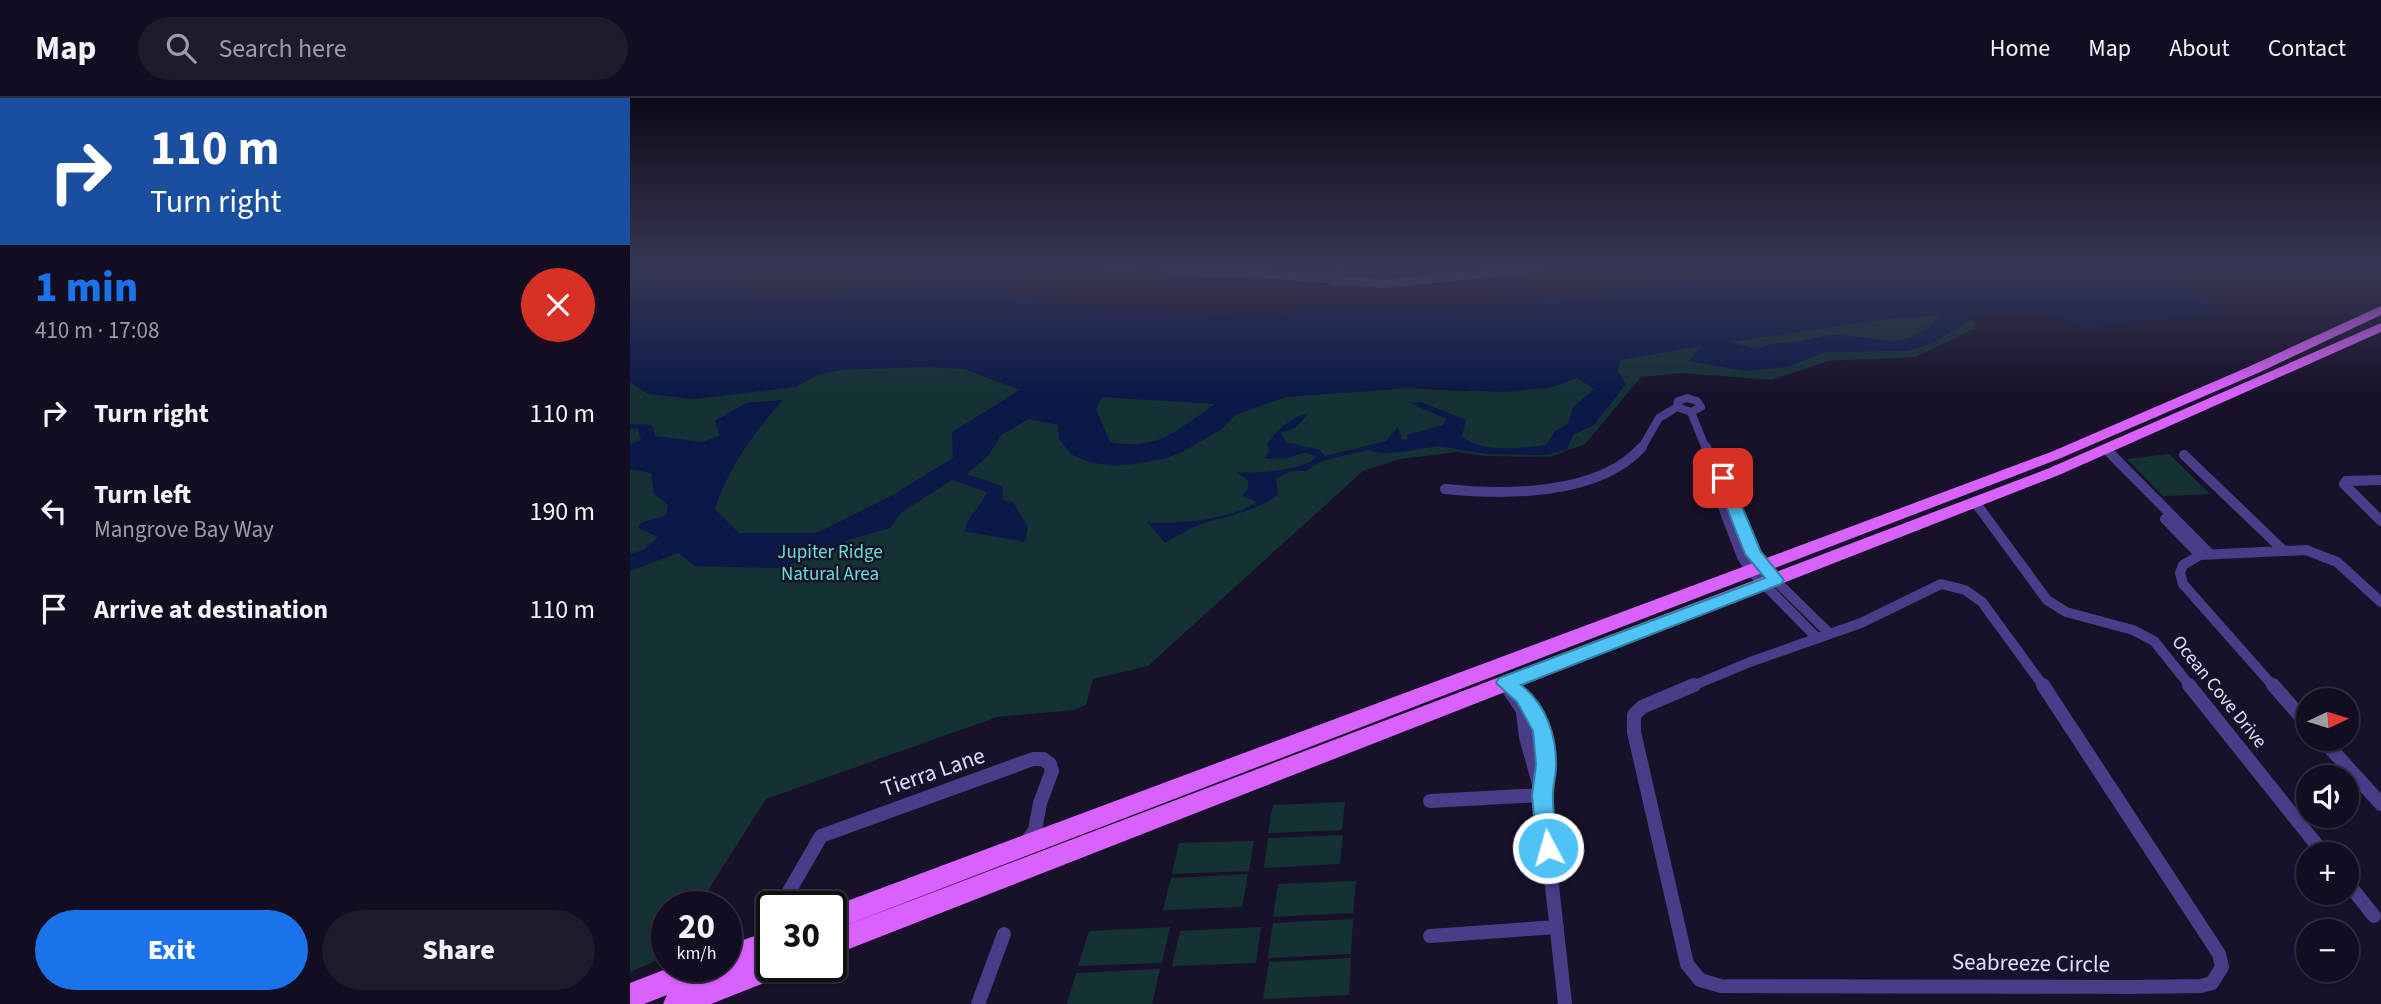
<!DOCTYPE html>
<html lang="en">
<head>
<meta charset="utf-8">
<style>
  :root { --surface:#120d20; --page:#1f1b2d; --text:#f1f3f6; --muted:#9c9ca5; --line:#312d3e; --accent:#1a73e8 }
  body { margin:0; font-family:"Source Sans 3",sans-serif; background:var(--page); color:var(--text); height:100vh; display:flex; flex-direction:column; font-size:26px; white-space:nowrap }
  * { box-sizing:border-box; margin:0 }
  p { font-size:23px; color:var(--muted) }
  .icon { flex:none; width:38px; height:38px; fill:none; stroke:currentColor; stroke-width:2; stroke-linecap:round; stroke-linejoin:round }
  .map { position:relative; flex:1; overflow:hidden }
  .side { display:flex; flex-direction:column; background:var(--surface); width:630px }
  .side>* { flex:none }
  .banner { background:#1a4fa0; color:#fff; overflow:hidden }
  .needle { width:46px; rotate:86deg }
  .controls { position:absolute; left:1666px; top:590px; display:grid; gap:14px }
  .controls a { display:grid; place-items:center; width:63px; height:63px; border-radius:50%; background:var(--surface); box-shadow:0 2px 5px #0004,0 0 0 2px var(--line); font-size:35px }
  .speed { position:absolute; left:21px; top:793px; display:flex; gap:14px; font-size:35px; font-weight:700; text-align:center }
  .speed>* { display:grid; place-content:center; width:91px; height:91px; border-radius:50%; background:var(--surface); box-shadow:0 2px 5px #0004,0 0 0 2px var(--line); line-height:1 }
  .speed small { font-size:18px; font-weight:400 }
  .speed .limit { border:4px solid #111; border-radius:10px; background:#fff; color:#111 }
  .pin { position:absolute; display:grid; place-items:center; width:60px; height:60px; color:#fff; margin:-30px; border-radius:14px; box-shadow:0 4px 10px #0006 }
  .me { position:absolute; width:77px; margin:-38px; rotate:354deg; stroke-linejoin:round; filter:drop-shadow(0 0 5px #0008) }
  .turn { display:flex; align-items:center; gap:24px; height:147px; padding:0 35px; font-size:32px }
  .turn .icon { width:91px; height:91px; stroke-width:2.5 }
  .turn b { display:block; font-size:49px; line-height:60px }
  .round { display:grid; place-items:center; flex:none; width:74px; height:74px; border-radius:37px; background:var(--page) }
  .summary { display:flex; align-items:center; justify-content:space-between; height:119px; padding:0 35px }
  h1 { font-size:42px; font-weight:800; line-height:52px; color:var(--accent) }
  .button { display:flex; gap:14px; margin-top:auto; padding:14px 35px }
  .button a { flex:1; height:80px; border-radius:42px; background:var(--accent); color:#fff; font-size:28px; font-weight:800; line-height:80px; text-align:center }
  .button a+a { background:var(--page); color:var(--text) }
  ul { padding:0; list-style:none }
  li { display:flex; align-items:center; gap:21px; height:98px; padding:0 35px }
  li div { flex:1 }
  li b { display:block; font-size:26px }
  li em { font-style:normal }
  header { display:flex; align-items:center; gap:42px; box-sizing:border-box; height:98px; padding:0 35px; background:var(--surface); border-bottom:2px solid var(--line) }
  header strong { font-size:33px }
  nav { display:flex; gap:38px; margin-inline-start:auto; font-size:24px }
  .search { width:490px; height:63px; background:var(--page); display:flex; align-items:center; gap:18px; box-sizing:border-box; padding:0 24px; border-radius:38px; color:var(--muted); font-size:26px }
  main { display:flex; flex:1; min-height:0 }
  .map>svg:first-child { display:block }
  .green { fill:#143134 }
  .water { fill:#0b1948; fill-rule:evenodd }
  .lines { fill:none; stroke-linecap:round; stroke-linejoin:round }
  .street-far2 { stroke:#493c88; stroke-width:8 }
  .street-far1 { stroke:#493c88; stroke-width:10 }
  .street { stroke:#493c88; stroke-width:14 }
  .primary { fill:#d962fe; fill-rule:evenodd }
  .route { fill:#4fc3f7; stroke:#337fa1; stroke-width:2 }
  .labels { text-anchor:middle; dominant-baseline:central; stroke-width:5; stroke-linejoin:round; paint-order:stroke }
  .park-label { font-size:19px; fill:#64e0d2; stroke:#18112a }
  .street-label { font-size:19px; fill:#e3daff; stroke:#18112a }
  .near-street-label { font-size:23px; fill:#e3daff; stroke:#18112a }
</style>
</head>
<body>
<header>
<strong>Map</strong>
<div class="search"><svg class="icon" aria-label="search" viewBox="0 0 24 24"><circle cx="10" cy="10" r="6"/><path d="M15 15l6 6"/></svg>Search here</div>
<nav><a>Home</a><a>Map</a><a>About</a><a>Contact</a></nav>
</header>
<main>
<section class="side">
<div class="banner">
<div class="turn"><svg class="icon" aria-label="right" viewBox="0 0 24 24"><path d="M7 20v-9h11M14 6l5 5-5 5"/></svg><div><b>110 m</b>Turn right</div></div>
</div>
<div class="summary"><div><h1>1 min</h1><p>410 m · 17:08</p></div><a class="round" style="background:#d93025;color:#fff"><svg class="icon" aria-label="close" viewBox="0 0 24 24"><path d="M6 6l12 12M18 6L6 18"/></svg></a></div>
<ul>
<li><svg class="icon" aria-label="right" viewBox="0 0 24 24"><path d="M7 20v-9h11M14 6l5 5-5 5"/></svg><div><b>Turn right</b></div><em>110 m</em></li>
<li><svg class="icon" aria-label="left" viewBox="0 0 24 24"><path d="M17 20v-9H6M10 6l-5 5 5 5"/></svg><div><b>Turn left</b><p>Mangrove Bay Way</p></div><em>190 m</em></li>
<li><svg class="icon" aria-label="arrive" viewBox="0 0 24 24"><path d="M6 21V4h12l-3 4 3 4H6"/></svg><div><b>Arrive at destination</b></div><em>110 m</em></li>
</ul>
<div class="button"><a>Exit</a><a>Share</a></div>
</section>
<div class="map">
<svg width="1751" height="906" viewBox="0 0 1751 906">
  <rect width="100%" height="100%" fill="#18112a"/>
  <!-- green -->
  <path class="green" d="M1307 216 1345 223 1346 230 1286 259 1198 263 1141 282 1052 275 1011 279 955 346 920 359 854 358 827 354 770 361 733 373 518 568 463 581 456 607 444 612 367 619 136 701 68 808H37L35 859 0 874V254L838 293 999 256 1212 223Z
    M1539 356 1580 396 1533 398 1497 361Z
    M715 704 712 732 638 735 643 707Z
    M713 737 710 766 634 770 638 740Z
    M624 743 619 773 542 776 549 745Z
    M618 776 612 809 533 812 541 780Z
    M726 783 723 815 643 819 648 786Z
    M723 821 721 856 638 860 643 825Z
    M540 829 532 865 448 868 459 833Z
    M631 829 626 865 542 868 550 833Z
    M721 860 719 897 633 901 639 864Z
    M530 871 522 906H437L446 875Z"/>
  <!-- water -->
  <path class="water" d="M0 170H70L85 181 116 193 138 196 205 194 320 185 334 170H414L376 189 373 193 375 197 462 210 643 216 682 209 806 210 902 203 1061 183 1150 177 1183 170H1390L1391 173 1407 170 1464 173H1470L1467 170H1491L1566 197 1594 212 1562 220 1452 229 1411 214H1352L1305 244 1278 253 1195 254 1157 269 1115 273 1059 263 1071 248 990 262 988 274 996 286 964 327 943 337 937 351 916 357 857 356 809 348 772 354 750 355 738 352 692 363 676 373H662L646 380 648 397C626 413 601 417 575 425 561 429 548 438 535 445L517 424C548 427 601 421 627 404L612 398 618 390V382L606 374C622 376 677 372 686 359 674 351 670 357 658 360 651 362 641 360 634 360L640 352 637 347C645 333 662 318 679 315L666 329 651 335 655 344 690 352 695 358 756 343 768 329 772 342 778 341 777 337 813 327 816 321 780 305 791 304 836 322 832 338C850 356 891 350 916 347L925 333 938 326 943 309 964 291 947 280 920 290 870 294 795 289 656 299 605 317 592 331 556 352 537 360 505 366 484 368 458 364 441 356 429 341 428 327 399 321 371 337 358 358 337 376 372 388 373 402 383 404 398 429 395 444 334 433C341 413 350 411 357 394L322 382 272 414 260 430 218 442 192 458 147 470 65 468 48 455 0 473V456L13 452 28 439 8 430 11 425 36 417 38 407 24 396 21 375 0 371V346L11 342 8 331H0V326L22 327 25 338 73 344 90 337 85 323 116 305 153 302C124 334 98 370 85 411L109 435H187L259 399 323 360 322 334 390 292 334 271 292 269 211 272 189 276 166 289 64 301 18 296 0 284ZM1309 218C1271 260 1248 235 1202 237 1190 238 1177 242 1165 244 1150 246 1141 244 1128 251L1100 244 1265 220ZM472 299 585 306C547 332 529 353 480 344L466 311Z"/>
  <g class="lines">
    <!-- street-far2 -->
    <path class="street-far2" d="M476 170H500
      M535 170 551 174 637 176 754 186 914 170
      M705 184 711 170
      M1057 300 1067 303 1071 309 1061 314 1047 309 1048 303Z
      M1061 314 1076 351
      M1011 351 1029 320 1047 309"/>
    <!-- street-far1 -->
    <path class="street-far1" d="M1076 349 1082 364
      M1476 351 1580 456
      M1554 357 1654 453
      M1082 364 1096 369V378L1082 380 1072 375V367Z
      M1082 380 1112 459 1122 474 1187 540
      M1092 380 1123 456 1145 482 1200 536
      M1751 382 1716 383 1714 386 1751 423
      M815 391C875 397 969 398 1012 349
      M1345 404 1417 502 1436 514 1503 532 1524 543 1561 589
      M1535 421 1570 457
      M875 585 880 589
      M1060 589 1120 564 1231 525 1311 486 1335 492 1352 504 1414 589
      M1644 589 1553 486 1550 475 1553 467 1570 457 1676 452 1707 464 1751 504"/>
    <!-- street -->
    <path class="street" d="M878 587 899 609 907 621 914 649 912 697 935 906
      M1064 587 1012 609 1004 617V634L1057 866 1070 882 1091 888 1503 889 1571 888 1582 885 1592 869 1589 856 1413 587
      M1559 587 1694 756
      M1643 587 1678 627
      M878 590 912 641
      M1691 640 1751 706
      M800 703 912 697 896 639 893 615
      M1717 784 1744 818
      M156 808 157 797 191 738 403 661H413L420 666 422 673 410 705 405 732 397 743
      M800 838 927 829
      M348 906 374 836"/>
    <!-- primary -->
    <path class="primary" d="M1751 208V217L1628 275 1431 360 201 833V809L1421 354 1618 269Z
      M1751 225V234L1429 377 201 858V833L1417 371Z
      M142 832V868H158L154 877 81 906H33L37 897 14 906H0V885L44 868H96V848ZM90 871 96 874 87 877Z"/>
  </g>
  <!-- sky -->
  <linearGradient id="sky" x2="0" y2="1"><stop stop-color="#0d0917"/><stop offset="0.57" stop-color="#373855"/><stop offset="1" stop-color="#373855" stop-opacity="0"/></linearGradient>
  <rect width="1751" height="297" fill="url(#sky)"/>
  <!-- route -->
  <path class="route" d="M1093 376 1100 380 1131 454 1154 482 1151 486 891 587C916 606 927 638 926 669 926 678 923 687 923 696 922 713 927 732 929 750L926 757 918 760 910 757 907 750 902 697 906 667 903 633 887 604 866 585 869 580 1135 480 1115 456 1085 380Z"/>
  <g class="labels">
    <!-- park labels -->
    <g class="park-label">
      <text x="200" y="454">Jupiter Ridge<tspan x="200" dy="22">Natural Area</tspan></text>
    </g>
    <!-- street labels -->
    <g class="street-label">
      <text transform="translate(1589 594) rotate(51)">Ocean Cove Drive</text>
    </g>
    <!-- near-street labels -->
    <g class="near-street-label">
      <text transform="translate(303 674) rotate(-19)">Tierra Lane</text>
      <text transform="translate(1401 865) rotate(1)">Seabreeze Circle</text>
    </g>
  </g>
</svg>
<div class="controls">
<a><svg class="needle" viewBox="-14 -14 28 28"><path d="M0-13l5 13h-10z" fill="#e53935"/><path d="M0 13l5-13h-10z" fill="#9c9ca5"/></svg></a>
<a><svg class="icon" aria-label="sound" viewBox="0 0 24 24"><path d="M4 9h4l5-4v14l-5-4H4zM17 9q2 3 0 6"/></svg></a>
<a>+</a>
<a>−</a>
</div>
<div class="speed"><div>20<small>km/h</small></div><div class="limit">30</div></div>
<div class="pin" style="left:1093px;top:380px;background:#d93025"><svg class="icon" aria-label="arrive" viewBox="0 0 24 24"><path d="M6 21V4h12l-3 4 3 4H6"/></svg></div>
<svg class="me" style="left:918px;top:750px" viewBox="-20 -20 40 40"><circle r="17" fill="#4fc3f7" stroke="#fff" stroke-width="3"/><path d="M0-11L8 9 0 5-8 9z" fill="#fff"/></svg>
</div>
</main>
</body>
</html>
